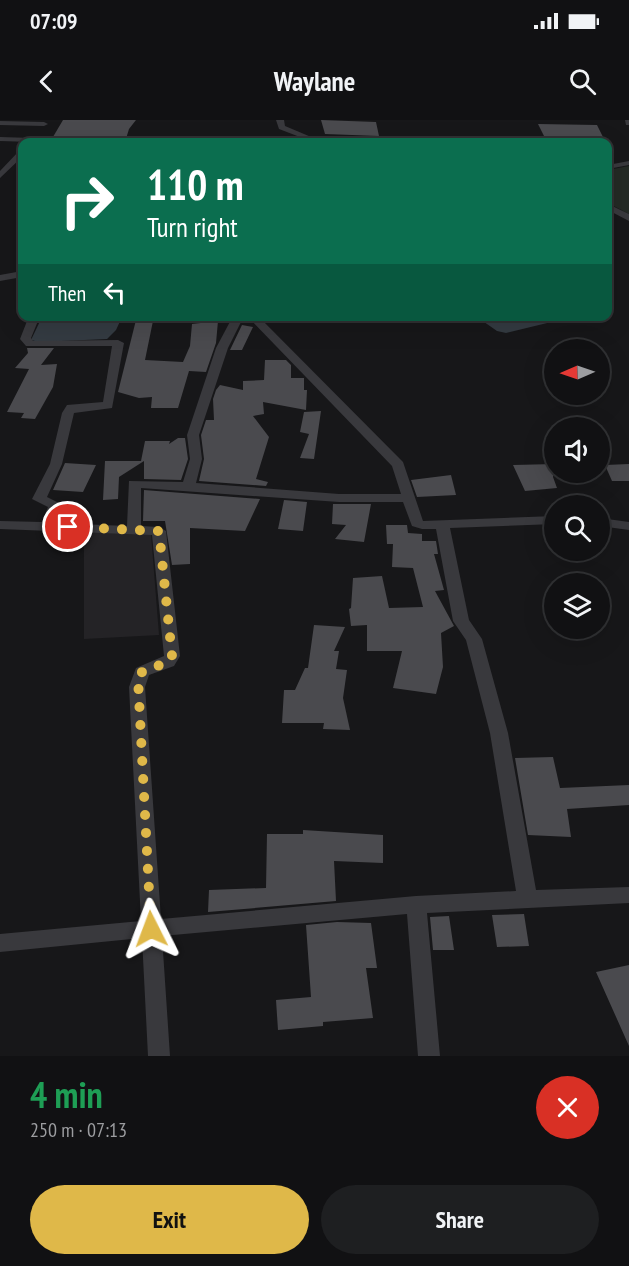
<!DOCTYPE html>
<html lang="en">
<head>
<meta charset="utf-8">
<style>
  :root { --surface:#111113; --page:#1e1f21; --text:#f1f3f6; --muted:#9c9da0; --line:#303133; --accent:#dfb849 }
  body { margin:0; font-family:"PT Sans Narrow",sans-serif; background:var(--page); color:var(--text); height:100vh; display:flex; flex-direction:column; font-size:22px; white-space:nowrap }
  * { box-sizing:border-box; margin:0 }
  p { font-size:20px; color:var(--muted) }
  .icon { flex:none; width:33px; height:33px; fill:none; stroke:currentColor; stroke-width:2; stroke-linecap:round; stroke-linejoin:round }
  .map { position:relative; height:936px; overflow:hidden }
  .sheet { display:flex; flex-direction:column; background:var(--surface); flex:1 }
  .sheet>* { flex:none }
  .top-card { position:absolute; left:18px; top:18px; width:594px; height:183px; border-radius:12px; box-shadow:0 6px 24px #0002,0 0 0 2px var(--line); background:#0b6e4f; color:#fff; overflow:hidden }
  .needle { width:39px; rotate:268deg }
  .buttons { position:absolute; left:544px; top:219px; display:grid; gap:12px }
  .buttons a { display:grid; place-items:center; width:66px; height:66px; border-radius:50%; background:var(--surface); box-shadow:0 6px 24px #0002,0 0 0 2px var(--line); font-size:30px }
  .pin { position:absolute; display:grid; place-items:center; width:51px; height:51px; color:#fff; margin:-26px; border:3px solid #fff; border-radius:50%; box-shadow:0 2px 6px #0007 }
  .me { position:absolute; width:66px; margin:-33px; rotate:357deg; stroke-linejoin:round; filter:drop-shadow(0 0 4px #0008) }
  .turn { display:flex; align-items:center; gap:21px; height:126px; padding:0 30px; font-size:27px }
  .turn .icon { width:78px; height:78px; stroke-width:2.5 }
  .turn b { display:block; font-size:42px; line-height:51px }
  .then { display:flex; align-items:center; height:57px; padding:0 30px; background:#0003; gap:12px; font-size:22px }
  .round { display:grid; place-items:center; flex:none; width:63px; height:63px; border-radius:32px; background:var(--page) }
  .headline { display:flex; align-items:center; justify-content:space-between; height:102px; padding:0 30px }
  h1 { font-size:36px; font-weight:700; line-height:45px; color:#1e9e55 }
  .cta { display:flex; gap:12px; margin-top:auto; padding:12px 30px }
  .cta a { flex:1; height:69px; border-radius:36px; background:var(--accent); color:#111; font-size:24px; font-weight:700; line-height:69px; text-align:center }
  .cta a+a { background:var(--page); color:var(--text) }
  .status { display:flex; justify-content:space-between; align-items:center; height:42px; padding:0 30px; background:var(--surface); direction:ltr }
  .status svg { height:16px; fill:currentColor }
  header { display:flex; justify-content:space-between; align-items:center; height:78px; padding:0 30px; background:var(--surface); font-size:27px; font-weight:700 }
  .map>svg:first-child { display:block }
  .built { fill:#242326 }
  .green { fill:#242a25 }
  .water { fill:#343b42 }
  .building { fill:#4a4a4e }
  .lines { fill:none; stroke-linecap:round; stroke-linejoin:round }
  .minor { fill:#39393d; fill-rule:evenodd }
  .route { stroke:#dfb849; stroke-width:10; stroke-dasharray:0 18 }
</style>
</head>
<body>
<div class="status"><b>07:09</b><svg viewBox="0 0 49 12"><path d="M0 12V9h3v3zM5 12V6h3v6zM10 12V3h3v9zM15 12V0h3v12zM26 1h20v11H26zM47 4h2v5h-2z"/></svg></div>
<header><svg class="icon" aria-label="back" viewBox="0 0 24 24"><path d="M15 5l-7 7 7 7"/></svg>Waylane<svg class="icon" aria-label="search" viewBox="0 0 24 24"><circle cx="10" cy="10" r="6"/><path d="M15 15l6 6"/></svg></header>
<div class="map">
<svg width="629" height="936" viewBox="0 0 629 936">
  <rect width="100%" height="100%" fill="#171719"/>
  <!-- built -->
  <path class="built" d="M84 411 151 414 159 515 84 519Z"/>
  <!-- green -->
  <path class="green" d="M629 46V94L608 83V50Z"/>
  <!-- water -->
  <path class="water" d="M42 197H122L116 210 107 219 39 222 31 220Z
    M477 197H572L506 213 497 211Z"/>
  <!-- building -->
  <path class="building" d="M63 0H136L129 9 125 22H50Z
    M321 0 376 2 379 16 325 14Z
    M538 4 597 5 604 19 546 20Z
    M137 196H154L145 240 183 242 190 226 192 204 218 201 216 223 206 252 189 251 178 288H151L152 277 139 278 118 272Z
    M242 205 253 207 242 230H230Z
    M27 228H54L41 245 57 244 53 267 35 299 21 298 24 293 7 292 29 249 15 248 28 233Z
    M265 240H286L291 245V258H304V270H307L306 290 263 282 264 294 253 296 269 317 256 359 268 362 266 366 199 361 204 339 201 315 206 300H214L213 279 216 270 220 265 243 270V261L264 260Z
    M321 291 314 339 300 338 309 314 300 312 304 292Z
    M178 318H185L188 339 181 360 144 359V341L119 357 118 379 103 380 105 341H141L145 321H170L169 324Z
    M65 343 96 345 83 372 53 370Z
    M555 344 553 357 557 368 525 371 513 345Z
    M629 344V361H612L605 345Z
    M451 355 456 375 417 377 411 360Z
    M144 370 260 379 245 411 190 408V444L172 445 165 401H143Z
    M284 380 307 382 303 411 278 409Z
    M333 384H371L364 422 335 419 346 405 332 404Z
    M386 405H407L408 413 422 414V421H436L438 434H434L444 470 435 471 454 506 441 513 443 547 436 574 393 568 402 531H367V505L351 506 349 489 351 488 353 458 382 456 389 488 423 487 413 448 392 447 393 424H387Z
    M314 505 345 507 334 531H339L336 549 347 550 343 578 350 610 323 609 324 603H282L284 570H295L305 548H308Z
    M553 637 560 668 629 665V685L567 689 571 717 528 715 515 638Z
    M303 710 383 715V743L334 741 336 781 208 792 209 770 266 768 267 714H303Z
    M524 794 529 826 497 827 492 795Z
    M449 796 454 830H433L430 797Z
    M337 802 371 803 377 848H366L373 898 323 902V906L278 910 276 880 311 877 306 805Z
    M629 845V926L596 852Z"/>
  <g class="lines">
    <!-- minor -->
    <path class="minor" d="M276 0H284L285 6 323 22H313L279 9Z
      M625 0H629V5H626Z
      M0 1 44 2 48 4 44 6 0 5Z
      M0 17 32 18 36 20 32 22 0 21Z
      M19 31H22V37L0 58V51Z
      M629 41V45L608 49V45Z
      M608 84 629 94V101L608 90Z
      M22 151V157L0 161V155Z
      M29 196H40L31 218 33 221 118 220 124 223 112 288 74 293 62 344 47 377 63 385 55 403 127 406 129 361 183 362 190 339 187 315 216 228 233 196H244L228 228 199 315 202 339 196 363 339 374H401L392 346 247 196H258L403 342 423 401 555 396V404L450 408 469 500 482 519 508 613 536 770 629 767V783L427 793 440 936H418L407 794 162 816 170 936H148L142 818 0 832V814L141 801 129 567 136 548 164 536 152 415 0 409V401L42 402 48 387 32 379 50 344 62 293 67 285 103 282 112 226H26L20 219ZM141 368 339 382H403L412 406 422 409H436L453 501 466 520 490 613 516 771 416 776 161 799 145 567 149 555 174 546 180 536 166 411 159 407 141 406Z
      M600 398 629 402V410L600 406Z"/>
  </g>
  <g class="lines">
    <!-- route -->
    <path class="route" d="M68 407 159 411 172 536 168 542 142 552 138 559 151 809"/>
  </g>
</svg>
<div class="buttons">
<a><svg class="needle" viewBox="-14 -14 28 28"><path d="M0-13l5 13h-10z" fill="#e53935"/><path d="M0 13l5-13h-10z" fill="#9c9da0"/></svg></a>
<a><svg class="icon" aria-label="sound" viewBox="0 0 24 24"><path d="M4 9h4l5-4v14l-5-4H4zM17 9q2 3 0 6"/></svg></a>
<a><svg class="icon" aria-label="search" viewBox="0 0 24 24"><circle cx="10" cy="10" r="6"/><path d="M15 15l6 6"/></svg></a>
<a><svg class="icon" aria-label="layers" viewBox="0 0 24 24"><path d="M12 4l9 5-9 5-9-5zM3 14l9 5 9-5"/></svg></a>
</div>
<div class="pin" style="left:68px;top:407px;background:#d93025"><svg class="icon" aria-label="arrive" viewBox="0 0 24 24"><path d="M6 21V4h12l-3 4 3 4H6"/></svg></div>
<svg class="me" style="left:151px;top:809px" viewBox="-20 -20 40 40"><path d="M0-17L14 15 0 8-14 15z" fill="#dfb849" stroke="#fff" stroke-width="4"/></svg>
<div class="top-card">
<div class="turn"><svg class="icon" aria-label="right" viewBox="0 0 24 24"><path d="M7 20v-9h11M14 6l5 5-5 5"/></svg><div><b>110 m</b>Turn right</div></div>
<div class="then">Then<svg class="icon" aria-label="left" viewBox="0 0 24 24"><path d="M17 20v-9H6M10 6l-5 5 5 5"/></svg></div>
</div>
</div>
<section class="sheet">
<div class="headline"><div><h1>4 min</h1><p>250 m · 07:13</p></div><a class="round" style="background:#d93025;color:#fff"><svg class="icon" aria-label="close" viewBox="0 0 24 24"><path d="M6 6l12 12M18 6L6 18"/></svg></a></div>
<div class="cta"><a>Exit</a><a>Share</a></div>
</section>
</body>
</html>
